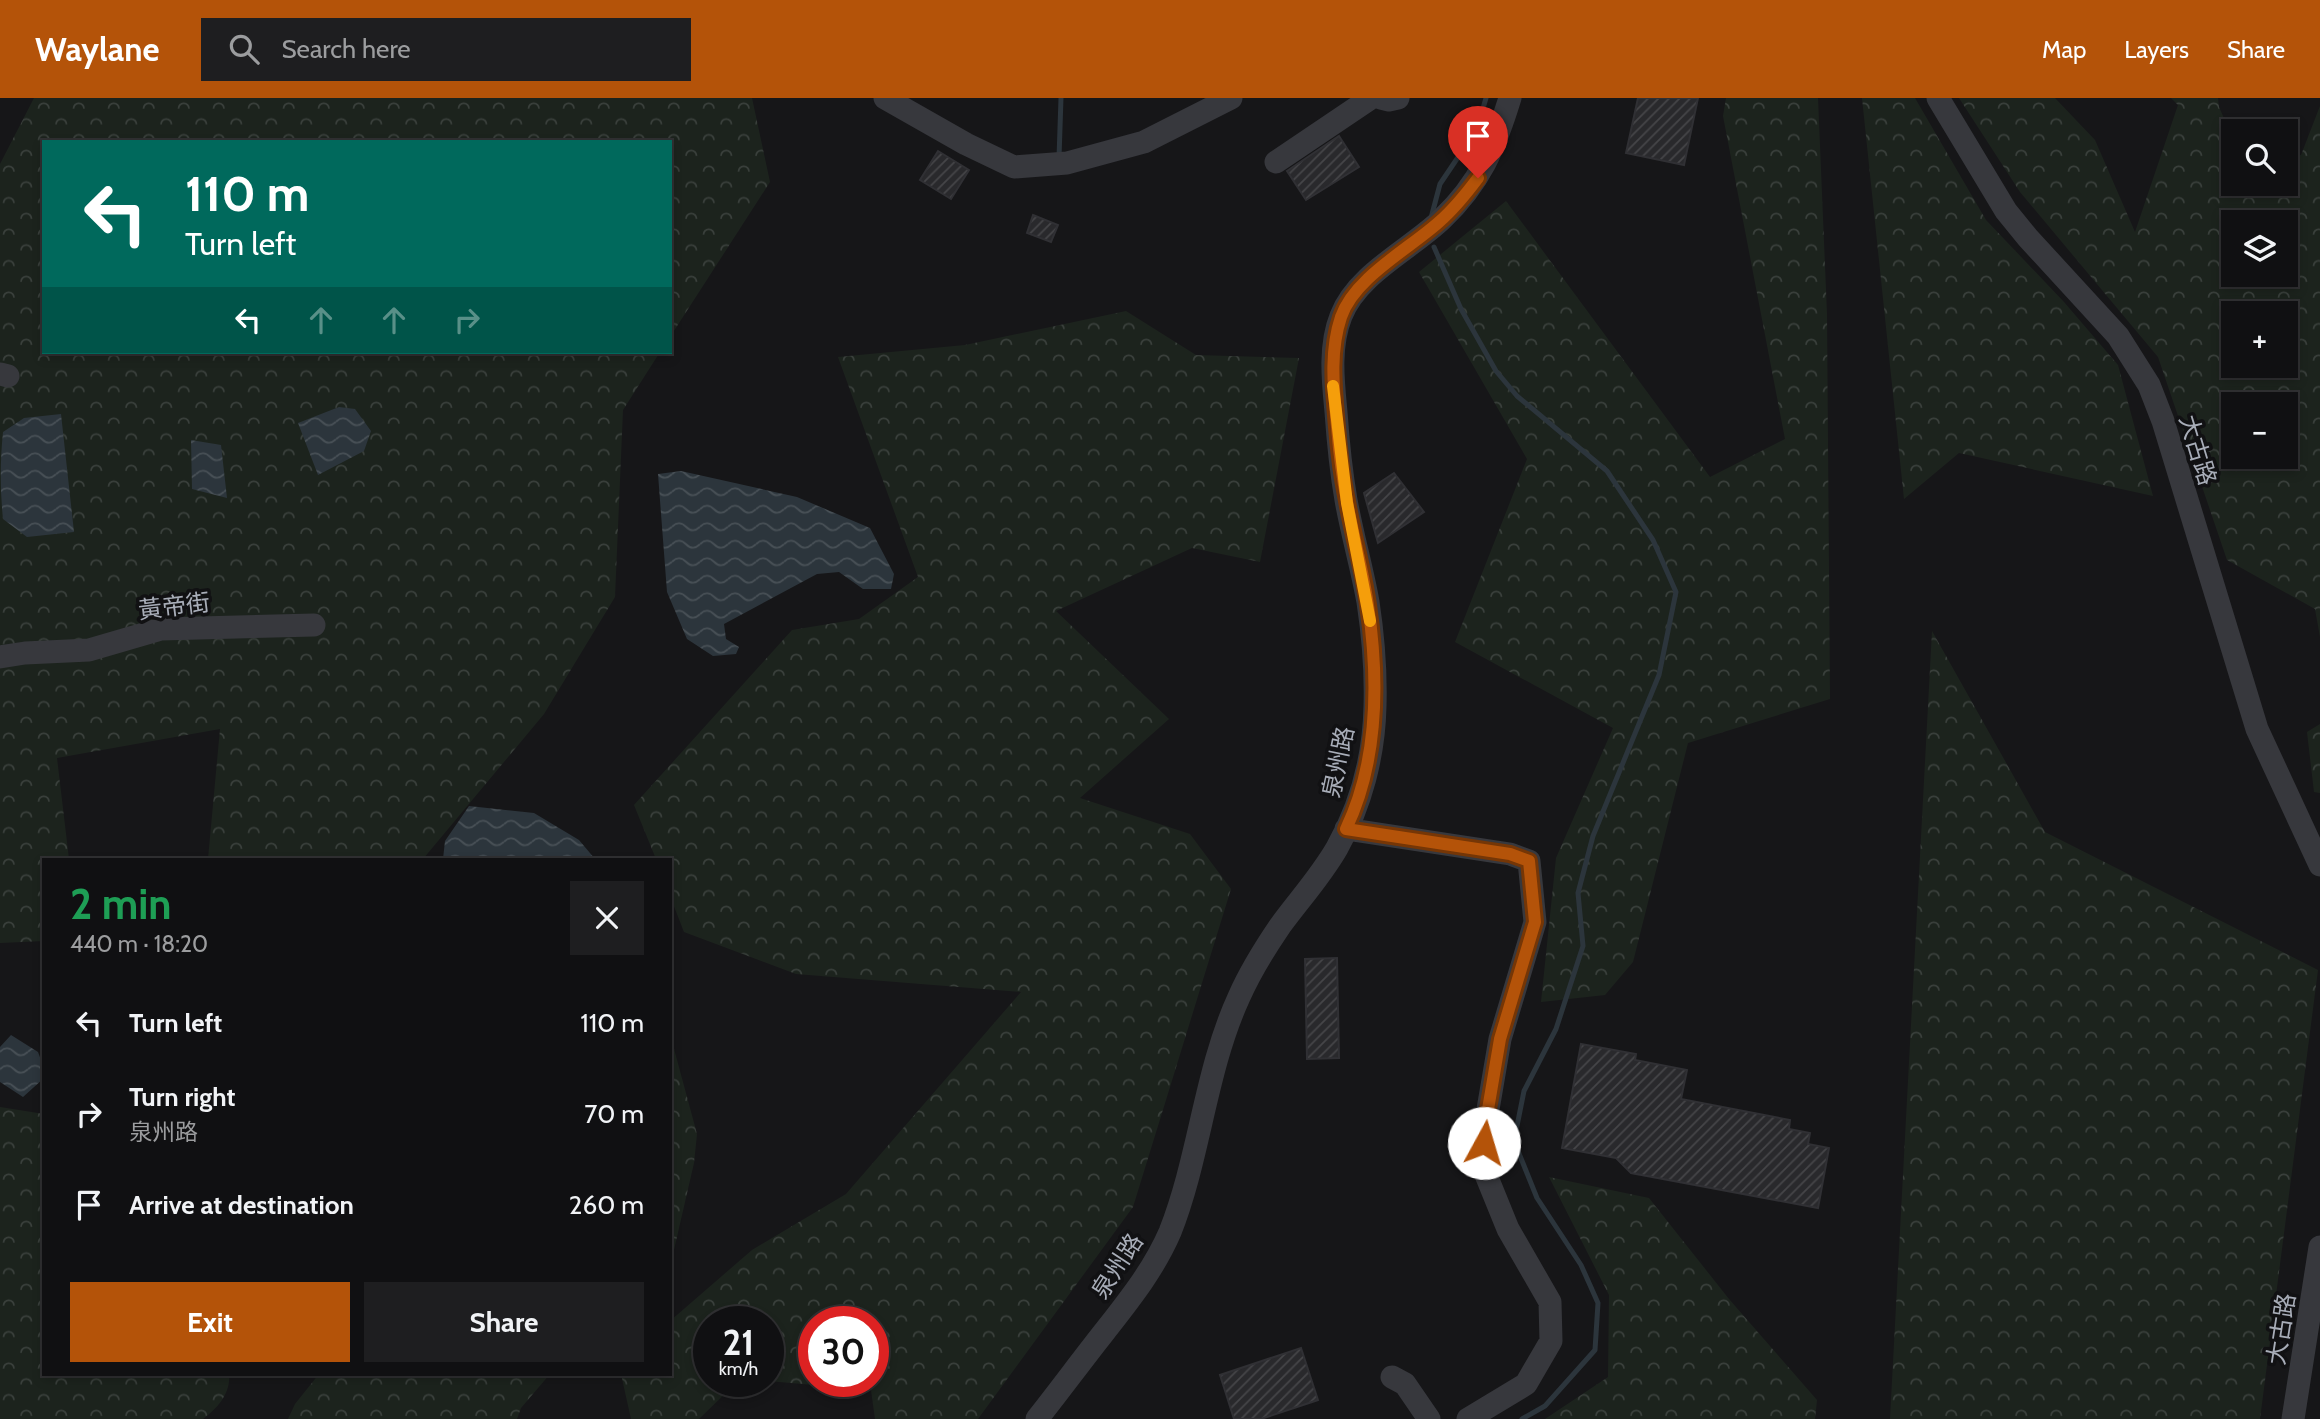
<!DOCTYPE html>
<html lang="en">
<head>
<meta charset="utf-8">
<style>
  :root { --surface:#101012; --page:#1e1e20; --text:#f1f3f6; --muted:#9c9d9f; --line:#303032; --accent:#b45309 }
  body { margin:0; font-family:Cabin,"Noto Sans TC",sans-serif; background:var(--page); color:var(--text); height:100vh; display:flex; flex-direction:column; font-size:26px; white-space:nowrap }
  * { box-sizing:border-box; margin:0 }
  p { font-size:23px; color:var(--muted) }
  .icon { flex:none; width:38px; height:38px; fill:none; stroke:currentColor; stroke-width:2; stroke-linecap:round; stroke-linejoin:round }
  .map { position:relative; flex:1; overflow:hidden }
  .sheet { position:absolute; left:42px; top:760px; width:630px; height:518px; display:flex; flex-direction:column; background:var(--surface); border-radius:0px; box-shadow:0 4px 10px #0003,0 0 0 2px var(--line) }
  .sheet>* { flex:none }
  .top-card { position:absolute; left:42px; top:42px; width:630px; height:214px; border-radius:0px; box-shadow:0 4px 10px #0003,0 0 0 2px var(--line); background:#00695c; color:#fff; overflow:hidden }
  .fabs { position:absolute; left:2221px; top:21px; display:grid; gap:14px }
  .fabs a { display:grid; place-items:center; width:77px; height:77px; border-radius:0px; background:var(--surface); box-shadow:0 4px 10px #0003,0 0 0 2px var(--line); font-size:35px }
  .speed { position:absolute; left:693px; top:1208px; display:flex; gap:14px; font-size:35px; font-weight:700; text-align:center }
  .speed>* { display:grid; place-content:center; width:91px; height:91px; border-radius:50%; background:var(--surface); box-shadow:0 4px 10px #0003,0 0 0 2px var(--line); line-height:1 }
  .speed small { font-size:18px; font-weight:400 }
  .speed .limit { border:10px solid #d22; background:#fff; color:#111 }
  .pin { position:absolute; display:grid; place-items:center; width:60px; height:60px; color:#fff; margin:-72px -30px; border-radius:50% 50% 50% 0; rotate:-45deg; box-shadow:0 0 7px #0007 }
  .pin .icon { rotate:45deg }
  .me { position:absolute; width:77px; margin:-38px; rotate:6deg; stroke-linejoin:round; filter:drop-shadow(0 0 5px #0008) }
  .turn { display:flex; align-items:center; gap:24px; height:147px; padding:0 28px; font-size:32px }
  .turn .icon { width:91px; height:91px; stroke-width:2.5 }
  .turn b { display:block; font-size:49px; line-height:60px }
  .lanes { display:flex; align-items:center; height:66px; padding:0 28px; background:#0003; justify-content:center; gap:35px; direction:ltr }
  .lanes .off { opacity:.35 }
  .round { display:grid; place-items:center; flex:none; width:74px; height:74px; border-radius:0px; background:var(--page) }
  .headline { display:flex; align-items:center; justify-content:space-between; height:119px; padding:0 28px }
  h1 { font-size:42px; font-weight:700; line-height:52px; color:#1e9e55 }
  .primary-button { display:flex; gap:14px; margin-top:auto; padding:14px 28px }
  .primary-button a { flex:1; height:80px; border-radius:0px; background:var(--accent); color:#fff; font-size:28px; font-weight:700; line-height:80px; text-align:center }
  .primary-button a+a { background:var(--page); color:var(--text) }
  ul { padding:0; list-style:none }
  li { display:flex; align-items:center; gap:21px; height:91px; padding:0 28px }
  li div { flex:1 }
  li b { display:block; font-size:26px }
  li em { font-style:normal }
  header { display:flex; align-items:center; gap:42px; box-sizing:border-box; height:98px; padding:0 35px; background:var(--accent); color:#fff }
  header strong { font-size:33px }
  nav { display:flex; gap:38px; margin-inline-start:auto; font-size:24px }
  .search { width:490px; height:63px; background:var(--page); display:flex; align-items:center; gap:18px; box-sizing:border-box; padding:0 24px; border-radius:0px; color:var(--muted); font-size:26px }
  .map>svg:first-child { display:block }
  .forest { fill:url(#forest-crowns); fill-rule:evenodd }
  .water { fill:url(#water-waves) }
  .lines { fill:none; stroke-linecap:round; stroke-linejoin:round }
  .stream { stroke:#2c353c; stroke-width:5 }
  .building { fill:url(#building-hatch); stroke:#303034; stroke-width:2 }
  .minor { stroke:#37383d; stroke-width:23 }
  .route-casing { stroke:#753606; stroke-width:18 }
  .route { stroke:#b45309; stroke-width:12 }
  .slow { stroke:#f59e0b; stroke-width:12 }
  .labels { text-anchor:middle; dominant-baseline:central; stroke-width:7; stroke-linejoin:round; paint-order:stroke }
  .street-label { font-size:24px; fill:#a8adb8; stroke:#111113 }
</style>
</head>
<body>
<header>
<strong>Waylane</strong>
<div class="search"><svg class="icon" aria-label="search" viewBox="0 0 24 24"><circle cx="10" cy="10" r="6"/><path d="M15 15l6 6"/></svg>Search here</div>
<nav><a>Map</a><a>Layers</a><a>Share</a></nav>
</header>
<div class="map">
<svg width="2320" height="1321" viewBox="0 0 2320 1321">
  <defs>
    <pattern id="forest-crowns" width="20" height="18" patternUnits="userSpaceOnUse" patternTransform="scale(1.75)"><rect width="20" height="18" fill="#1c231d"/><path d="M2 6a3 3 0 1 1 6 0M12 15a3 3 0 1 1 6 0" fill="none" stroke="#3a403c"/></pattern>
    <pattern id="water-waves" width="16" height="10" patternUnits="userSpaceOnUse" patternTransform="scale(1.75)"><rect width="16" height="10" fill="#2c353c"/><path d="M0 5q4-4 8 0t8 0" fill="none" stroke="#485056"/></pattern>
    <pattern id="building-hatch" width="6" height="6" patternUnits="userSpaceOnUse" patternTransform="scale(1.75)"><rect width="6" height="6" fill="#29292c"/><path d="M-1 1l2-2M0 6l6-6M5 7l2-2" fill="none" stroke="#454548"/></pattern>
  </defs>
  <rect width="100%" height="100%" fill="#161618"/>
  <!-- forest -->
  <path class="forest" d="M34 0H752L770 84 670 239V44H44V254H660L623 312 615 499 544 616 423 761H208L220 631 57 660 69 761H44V843L0 845V66Z
    M1726 0H1818L1827 216 1830 601 1688 645 1633 864 1605 897 1541 904 1556 760 1613 630 1455 544 1527 361 1419 174 1506 103 1710 379 1785 341 1723 18Z
    M1862 0H1915L1986 122 2064 204 2118 267 2153 398 1959 355 1904 401Z
    M1959 0H2055L2095 42 2135 134 2178 7 2171 0H2218L2219 9 2233 41V86H2286V59L2301 57 2320 8V539L2315 511 2227 462 2158 259 2020 94ZM2233 124H2286V177H2233ZM2233 215H2286V268H2233ZM2233 306H2286V359H2233Z
    M1126 213 1196 257 1299 260 1260 464 1192 450 1056 513 1169 621 1080 700 1190 736 1231 791 1133 1109 978 1321H875L871 1292 768 1283V1223H709V1283H738L699 1321H631L621 1276H670V1223L752 1152 846 1096 1021 894 796 876 684 834 670 798V761H656L634 707 792 532 859 521 918 479 838 259 965 247ZM814 1223H873V1283H814Z
    M1932 533 2045 734 2318 872 2260 1321H1890Z
    M2320 626V695L2314 694 2307 634Z
    M670 936 697 1036 694 1065 673 1156 670 1159Z
    M0 1009 44 1016V1276H229C231 1295 218 1310 203 1321H0Z
    M1549 1079 1649 1100 1729 1201 1817 1302 1815 1321H1545L1608 1279 1609 1197Z
    M319 1276H550L521 1310 517 1321H288L295 1306Z"/>
  <!-- water -->
  <path class="water" d="M339 309 355 311 371 333 364 353 318 377 298 325Z
    M61 316 74 434 27 439 3 421C0 392 0 363 3 334L24 320Z
    M191 342 221 347 227 400 192 391Z
    M681 373 797 399 870 430 894 476 891 491H863L839 474 817 476 724 526 726 541 739 549 736 556 713 558 687 541 667 494 658 376Z
    M469 708 534 715 579 742 595 761H443L445 743Z
    M11 937 38 954 44 970V980L23 999 0 984V949Z"/>
  <g class="lines">
    <!-- stream -->
    <path class="stream" d="M1059 60 1061 0
      M1431 120 1440 86 1477 31 1486 0
      M1434 149 1461 211 1496 273 1517 298 1607 373 1653 442 1676 494 1659 577 1593 738 1578 795 1583 848 1556 931 1524 993 1514 1043 1537 1100 1581 1167 1598 1205 1595 1252 1545 1308 1522 1321"/>
  </g>
  <!-- building -->
  <path class="building" d="M1638 0H1698L1684 67 1626 55Z
    M1339 38 1359 69 1306 102 1287 73Z
    M938 53 969 72 951 101 920 82Z
    M1033 117 1058 127 1051 144 1027 135Z
    M1394 375 1424 414 1378 445 1364 395Z
    M1337 860 1339 960 1307 961 1305 861Z
    M1581 946 1636 956 1635 962 1687 972 1681 1001 1790 1022 1789 1031 1810 1035 1808 1046 1829 1050 1818 1110 1631 1075 1616 1060 1562 1050Z
    M1301 1250 1318 1302 1261 1321H1234L1220 1277Z"/>
  <g class="lines">
    <!-- minor -->
    <path class="minor" d="M885 0 966 46 1014 69 1067 65 1144 44 1231 0
      M1381 0 1389 2 1398 0
      M1938 0 2006 113 2028 140 2118 238 2149 287 2163 323 2257 631 2320 767
      M1276 64 1371 0
      M0 276 8 278
      M0 559 25 555 89 552 161 531 314 527
      M1346 731 1510 756 1529 763 1535 824 1500 941 1486 1023 1482 1067 1508 1131 1550 1204 1551 1243 1526 1286 1468 1321
      M1392 1279 1405 1286 1429 1321
      M1037 1321C1060 1292 1082 1262 1105 1233 1130 1201 1154 1171 1170 1134 1200 1058 1205 973 1239 899 1250 874 1265 850 1280 828 1299 802 1321 778 1337 750 1361 707 1374 657 1375 608 1376 574 1373 537 1368 504 1362 470 1352 436 1346 402 1341 373 1338 343 1336 314 1333 283 1329 248 1341 218 1357 176 1411 151 1442 121 1480 85 1495 49 1510 0
      M2293 1321 2320 1149"/>
  </g>
  <g class="lines">
    <defs>
      <path id="route" d="M1478 80C1466 96 1454 111 1439 124 1409 151 1354 180 1341 219 1329 255 1334 293 1337 329 1339 354 1342 379 1347 403 1353 438 1363 472 1368 507 1379 582 1379 662 1346 731L1510 756 1529 763 1535 824 1500 941 1486 1023 1484 1045"/>
    </defs>
    <!-- route casing -->
    <use href="#route" class="route-casing"/>
    <!-- route -->
    <use href="#route" class="route"/>
    <!-- slow -->
    <path class="slow" d="M1333 288 1347 405 1370 523"/>
  </g>
  <g class="labels">
    <!-- street labels -->
    <g class="street-label">
      <text transform="translate(2198 352) rotate(73)">大古路</text>
      <text transform="translate(174 508) rotate(-7)">黃帝街</text>
      <text transform="translate(1338 664) rotate(-78)">泉州路</text>
      <text transform="translate(1117 1168) rotate(-57)">泉州路</text>
      <text transform="translate(2281 1231) rotate(-81)">大古路</text>
    </g>
  </g>
</svg>
<div class="fabs">
<a><svg class="icon" aria-label="search" viewBox="0 0 24 24"><circle cx="10" cy="10" r="6"/><path d="M15 15l6 6"/></svg></a>
<a><svg class="icon" aria-label="layers" viewBox="0 0 24 24"><path d="M12 4l9 5-9 5-9-5zM3 14l9 5 9-5"/></svg></a>
<a>+</a>
<a>−</a>
</div>
<div class="speed"><div>21<small>km/h</small></div><div class="limit">30</div></div>
<div class="pin" style="left:1478px;top:80px;background:#d93025"><svg class="icon" aria-label="arrive" viewBox="0 0 24 24"><path d="M6 21V4h12l-3 4 3 4H6"/></svg></div>
<svg class="me" style="left:1484px;top:1045px" viewBox="-20 -20 40 40"><circle r="19" fill="#fff"/><path d="M0-13L10 11 0 6-10 11z" fill="#b45309"/></svg>
<div class="top-card">
<div class="turn"><svg class="icon" aria-label="left" viewBox="0 0 24 24"><path d="M17 20v-9H6M10 6l-5 5 5 5"/></svg><div><b>110 m</b>Turn left</div></div>
<div class="lanes"><svg class="icon" aria-label="left" viewBox="0 0 24 24"><path d="M17 20v-9H6M10 6l-5 5 5 5"/></svg><svg class="icon off" aria-label="ahead" viewBox="0 0 24 24"><path d="M12 20V5M6 11l6-6 6 6"/></svg><svg class="icon off" aria-label="ahead" viewBox="0 0 24 24"><path d="M12 20V5M6 11l6-6 6 6"/></svg><svg class="icon off" aria-label="right" viewBox="0 0 24 24"><path d="M7 20v-9h11M14 6l5 5-5 5"/></svg></div>
</div>
<section class="sheet">
<div class="headline"><div><h1>2 min</h1><p>440 m · 18:20</p></div><a class="round"><svg class="icon" aria-label="close" viewBox="0 0 24 24"><path d="M6 6l12 12M18 6L6 18"/></svg></a></div>
<ul>
<li><svg class="icon" aria-label="left" viewBox="0 0 24 24"><path d="M17 20v-9H6M10 6l-5 5 5 5"/></svg><div><b>Turn left</b></div><em>110 m</em></li>
<li><svg class="icon" aria-label="right" viewBox="0 0 24 24"><path d="M7 20v-9h11M14 6l5 5-5 5"/></svg><div><b>Turn right</b><p>泉州路</p></div><em>70 m</em></li>
<li><svg class="icon" aria-label="arrive" viewBox="0 0 24 24"><path d="M6 21V4h12l-3 4 3 4H6"/></svg><div><b>Arrive at destination</b></div><em>260 m</em></li>
</ul>
<div class="primary-button"><a>Exit</a><a>Share</a></div>
</section>
</div>
</body>
</html>
